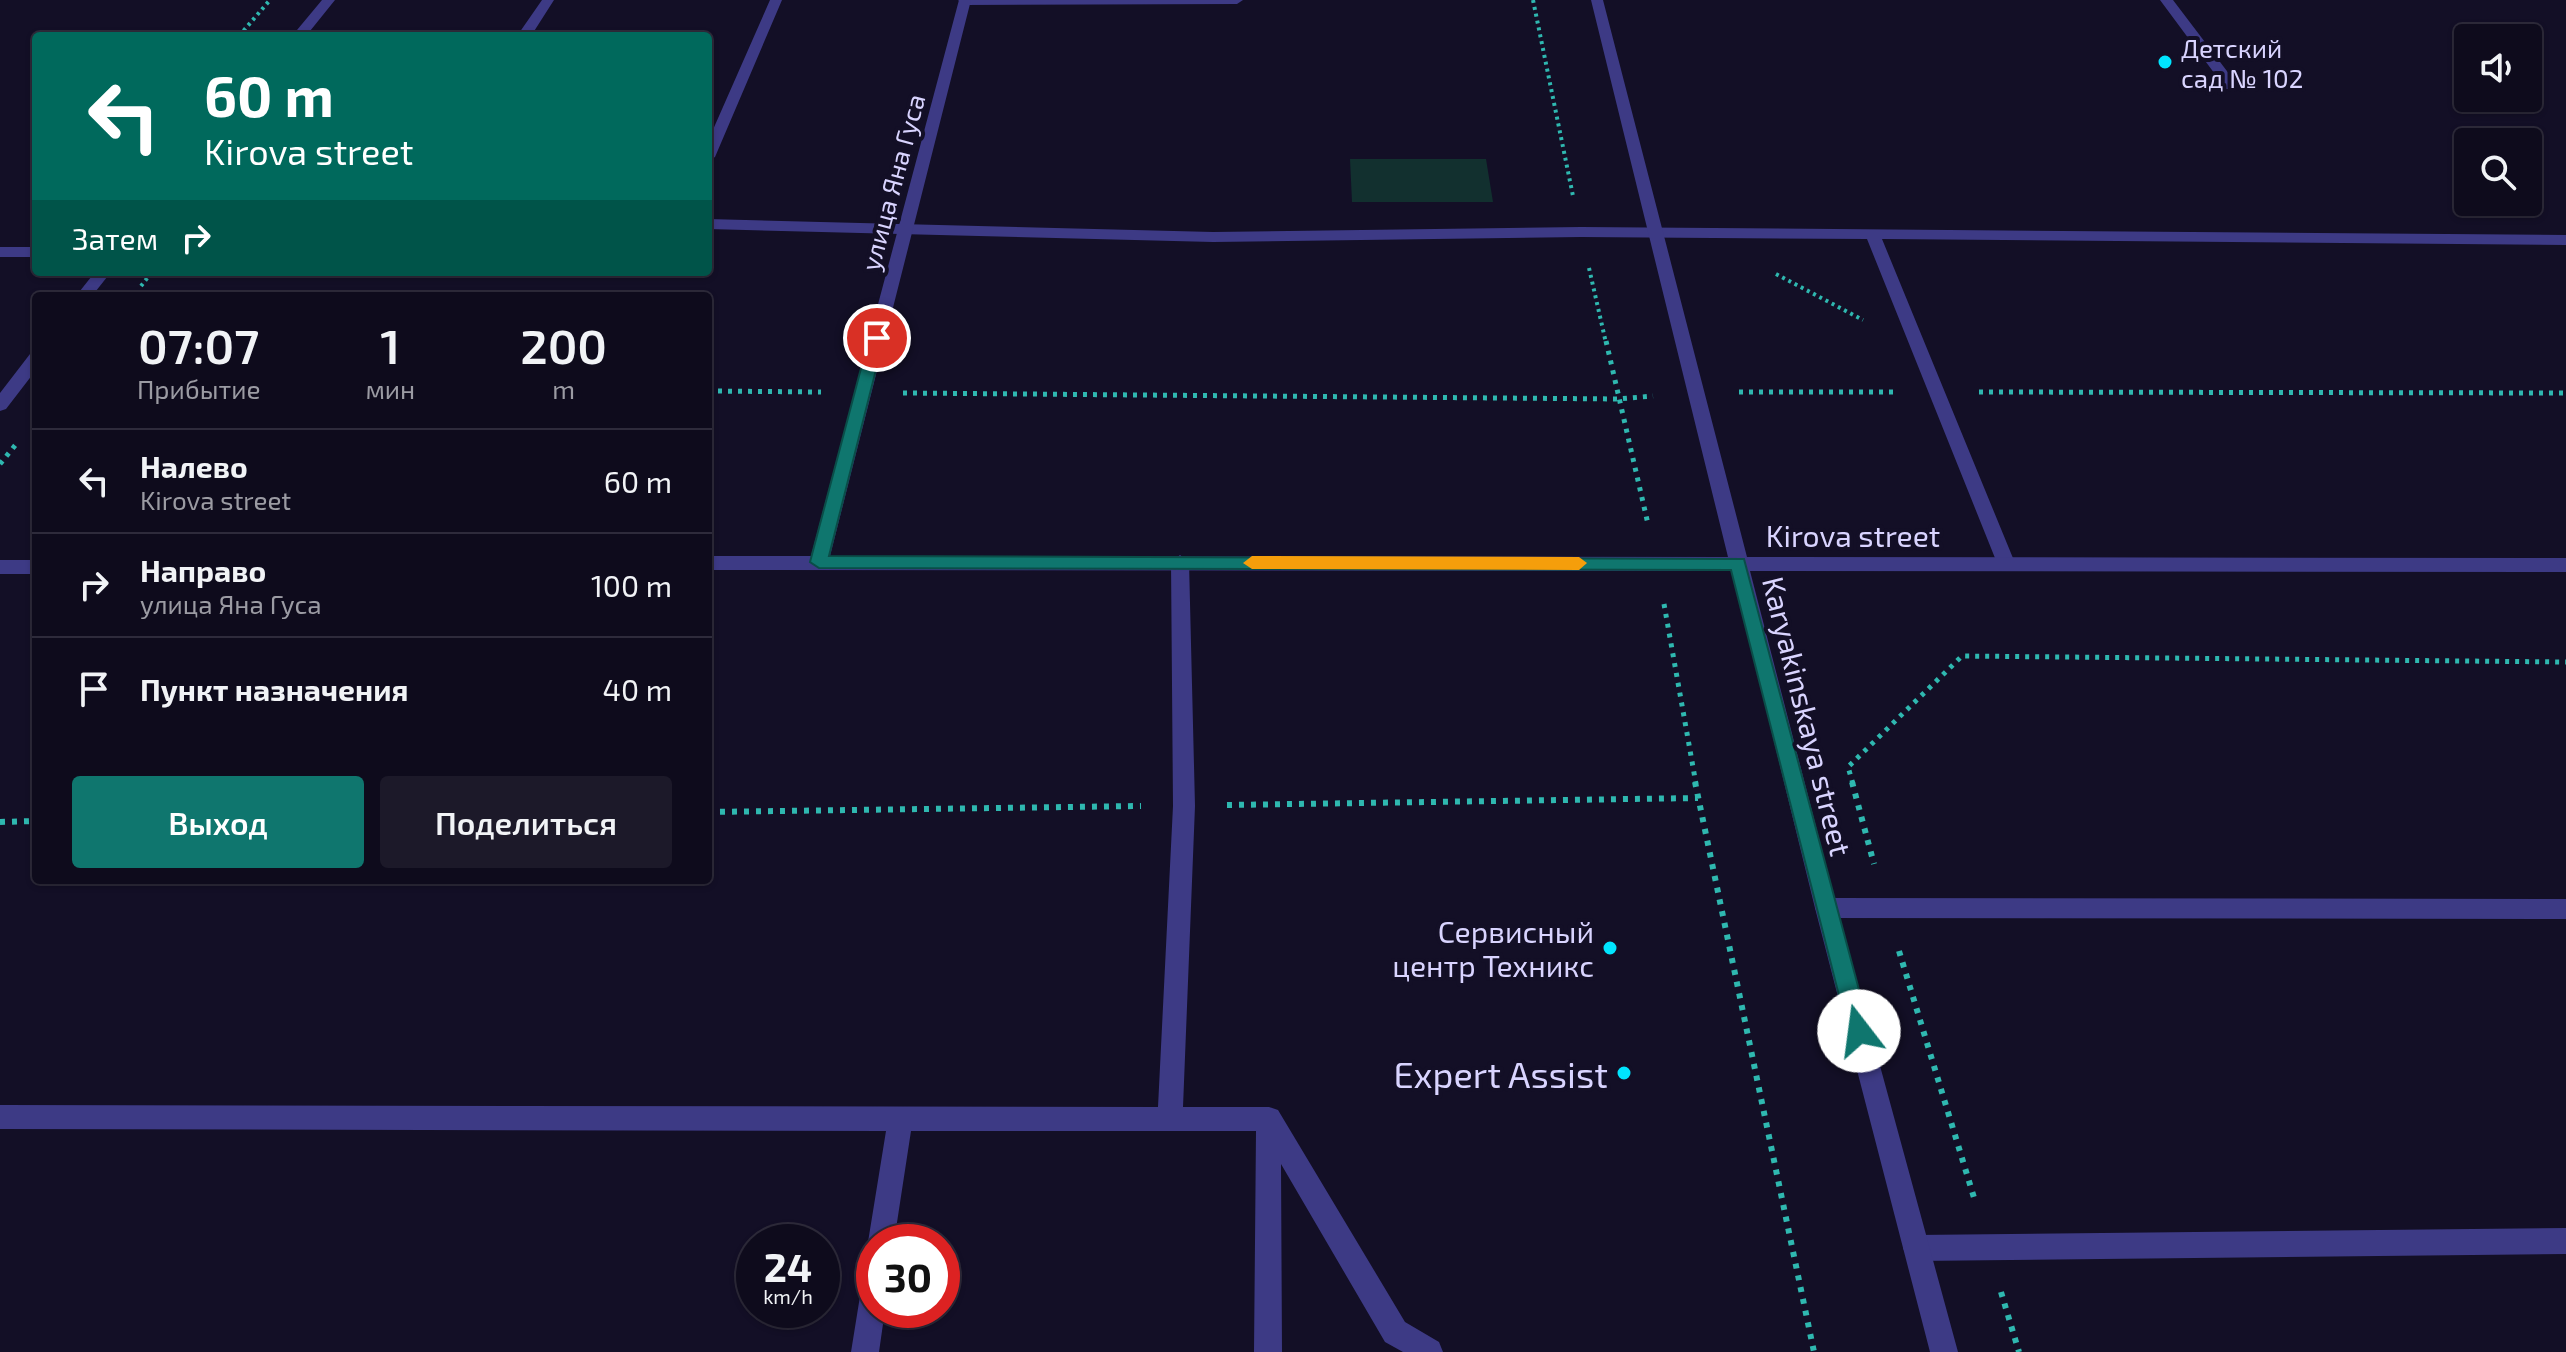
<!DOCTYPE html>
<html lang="ru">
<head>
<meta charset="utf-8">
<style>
  :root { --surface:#0e0b1c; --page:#1c1929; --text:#f1f3f6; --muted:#9b9ba3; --line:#2e2b3b; --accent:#0f766e }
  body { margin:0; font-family:"Exo 2",sans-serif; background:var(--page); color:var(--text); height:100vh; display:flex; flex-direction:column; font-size:30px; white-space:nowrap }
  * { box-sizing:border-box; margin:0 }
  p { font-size:26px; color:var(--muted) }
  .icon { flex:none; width:44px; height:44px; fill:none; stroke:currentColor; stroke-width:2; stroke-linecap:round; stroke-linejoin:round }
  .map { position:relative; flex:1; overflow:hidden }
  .details { position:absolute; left:32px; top:292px; width:680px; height:592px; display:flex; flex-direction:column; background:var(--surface); border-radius:8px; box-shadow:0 2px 6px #0004,0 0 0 2px var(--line) }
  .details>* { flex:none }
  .hud { position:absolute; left:32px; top:32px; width:680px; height:244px; border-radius:8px; box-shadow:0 2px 6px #0004,0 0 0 2px var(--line); background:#00695c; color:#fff; overflow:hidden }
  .fabs { position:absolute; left:2454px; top:24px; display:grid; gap:16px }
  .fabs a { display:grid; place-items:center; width:88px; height:88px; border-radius:8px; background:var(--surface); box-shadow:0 2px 6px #0004,0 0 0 2px var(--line); font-size:40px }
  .speed { position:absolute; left:736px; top:1224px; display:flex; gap:16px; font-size:40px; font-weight:700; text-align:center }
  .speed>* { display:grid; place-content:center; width:104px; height:104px; border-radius:50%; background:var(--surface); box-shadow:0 2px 6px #0004,0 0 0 2px var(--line); line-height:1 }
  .speed small { font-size:20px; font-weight:400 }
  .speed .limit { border:12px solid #d22; background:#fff; color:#111 }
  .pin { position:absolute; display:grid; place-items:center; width:68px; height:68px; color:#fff; margin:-34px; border:4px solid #fff; border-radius:50%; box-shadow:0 2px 8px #0007 }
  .me { position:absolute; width:88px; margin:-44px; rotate:345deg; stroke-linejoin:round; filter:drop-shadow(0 0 6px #0008) }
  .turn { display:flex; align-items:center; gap:28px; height:168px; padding:0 40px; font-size:36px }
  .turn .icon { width:104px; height:104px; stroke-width:2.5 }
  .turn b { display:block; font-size:56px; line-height:68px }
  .then { display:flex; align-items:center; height:76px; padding:0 40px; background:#0003; gap:16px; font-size:30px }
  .eta { display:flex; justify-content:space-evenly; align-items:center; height:136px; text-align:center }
  .eta b { font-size:48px; font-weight:600; line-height:56px }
  .cta { display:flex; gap:16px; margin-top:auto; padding:16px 40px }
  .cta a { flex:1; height:92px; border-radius:8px; background:var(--accent); color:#fff; font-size:32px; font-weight:600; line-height:92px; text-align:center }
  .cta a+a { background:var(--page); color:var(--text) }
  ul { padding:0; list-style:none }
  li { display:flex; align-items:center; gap:24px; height:104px; padding:0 40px; border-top:2px solid var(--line) }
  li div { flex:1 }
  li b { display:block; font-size:30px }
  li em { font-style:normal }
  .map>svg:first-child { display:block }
  .green { fill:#12302f }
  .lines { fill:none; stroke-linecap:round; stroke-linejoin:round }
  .path-far2 { stroke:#2fb8b0; stroke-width:4; stroke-dasharray:3 4; stroke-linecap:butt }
  .path-far1 { stroke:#2fb8b0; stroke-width:5; stroke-dasharray:4 6; stroke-linecap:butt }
  .path { stroke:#2fb8b0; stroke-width:6; stroke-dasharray:5 7; stroke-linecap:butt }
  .lane { fill:#3d3a85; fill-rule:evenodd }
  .street { fill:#3d3a85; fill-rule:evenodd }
  .route { fill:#0f766e; stroke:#0a4d48; stroke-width:2 }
  .slow { fill:#f59e0b }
  .poi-dot { fill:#00e5ff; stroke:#130f26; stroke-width:3 }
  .labels { text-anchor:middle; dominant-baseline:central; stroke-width:8; stroke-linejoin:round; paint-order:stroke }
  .far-poi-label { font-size:26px; fill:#d9d4ff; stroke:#130f26; text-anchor:start }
  .far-street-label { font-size:26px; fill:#d9d4ff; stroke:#130f26 }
  .street-label { font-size:30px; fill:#d9d4ff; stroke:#130f26 }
  .poi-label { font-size:30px; fill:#d9d4ff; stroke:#130f26; text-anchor:end }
  .near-poi-label { font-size:36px; fill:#d9d4ff; stroke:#130f26; text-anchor:end }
</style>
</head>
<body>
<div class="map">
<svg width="2566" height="1352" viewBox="0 0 2566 1352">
  <rect width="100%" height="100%" fill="#130f26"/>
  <!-- green -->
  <path class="green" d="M1350 159H1486L1493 202H1352Z"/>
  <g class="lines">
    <!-- path-far2 -->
    <path class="path-far2" d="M1533 0 1573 196
      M239 36 270 0
      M1589 268 1606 343
      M1776 274 1863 320
      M141 286 152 272"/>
    <!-- path-far1 -->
    <path class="path-far1" d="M1606 341 1648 524
      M708 391 821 392
      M1739 392H1893
      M1979 392 2566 393
      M903 393 1618 399 1653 396
      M0 464 17 443
      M1664 604 1696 784
      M1853 784 1848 767 1962 656 2566 662"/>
    <!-- path -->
    <path class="path" d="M1695 782 1814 1352
      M1852 782 1874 864
      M1227 805 1698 798
      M708 812 1141 806
      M0 822 36 821
      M1899 951 1975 1201
      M2001 1292 2019 1352"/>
    <!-- lane -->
    <path class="lane" d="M542 0H554L531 36H517Z
      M770 0H782L715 157 708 161V141Z
      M958 0H1243L1237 4 964 5Z
      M2160 0H2173L2236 83V89H2226Z
      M708 219 1213 232 1581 227 2566 235V245L1882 239 2015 563 2006 570 1997 563 1867 239 1581 237 1213 242 708 229Z
      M0 247H36V257H0Z
      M1180 555 1189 562 1195 806 1183 1107H1269L1278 1110 1405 1322 1439 1342 1443 1352H1403L1385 1342 1281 1164 1282 1352H1254L1256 1131H911L894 1242H874V1252L868 1242 886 1131 0 1129V1105L1158 1107 1173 806 1171 562Z
      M1826 898 2566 899V919L1826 918 1818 915 1815 908 1818 901Z
      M2566 1228V1254L1916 1261 1907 1257 1903 1248 1907 1239 1916 1235Z
      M874 1277V1310H885L879 1352H851L861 1290 865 1281Z"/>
    <!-- street -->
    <path class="street" d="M322 0H335L306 36H292Z
      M959 0H971L830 556 1728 557 1591 0H1603L1747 557 2566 558V572L1750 571 1837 908 1958 1352H1930L1815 908 1732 571 708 570V556H811Z
      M95 272H111L92 296H76Z
      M36 353V370L6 409 0 411V393L30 354Z
      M0 560H36V574H0Z"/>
  </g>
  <!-- route -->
  <path class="route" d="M877 333 884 338 829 556 1744 559 1870 1031 1867 1039 1859 1042 1851 1039 1848 1031 1731 570 819 568 810 562 869 338Z"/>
  <!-- slow -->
  <path class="slow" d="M1252 556 1579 557 1587 563 1579 570 1252 569 1243 563Z"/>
  <!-- markers -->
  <g class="poi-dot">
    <circle cx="2165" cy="62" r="8"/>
    <circle cx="1610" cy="948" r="8"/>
    <circle cx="1624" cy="1073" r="8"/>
  </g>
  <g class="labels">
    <!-- far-poi labels -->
    <g class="far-poi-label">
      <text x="2181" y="47">Детский<tspan x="2181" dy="30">сад № 102</tspan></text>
    </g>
    <!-- far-street labels -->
    <g class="far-street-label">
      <text transform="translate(892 182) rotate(-75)">улица Яна Гуса</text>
    </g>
    <!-- street labels -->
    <g class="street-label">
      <text x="1853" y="535">Kirova street</text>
      <text transform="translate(1808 716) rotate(76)">Karyakinskaya street</text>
    </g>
    <!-- poi labels -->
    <g class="poi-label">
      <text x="1594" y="931">Сервисный<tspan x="1594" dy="34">центр Техникс</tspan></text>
    </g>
    <!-- near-poi labels -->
    <g class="near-poi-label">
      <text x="1608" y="1073">Expert Assist</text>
    </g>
  </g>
</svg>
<div class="fabs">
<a><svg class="icon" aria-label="sound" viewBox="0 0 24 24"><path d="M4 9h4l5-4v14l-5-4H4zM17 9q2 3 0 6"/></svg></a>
<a><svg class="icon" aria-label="search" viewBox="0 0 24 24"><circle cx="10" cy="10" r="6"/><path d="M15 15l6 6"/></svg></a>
</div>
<div class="speed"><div>24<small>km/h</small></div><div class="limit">30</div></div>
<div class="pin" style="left:877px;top:338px;background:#d93025"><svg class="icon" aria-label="arrive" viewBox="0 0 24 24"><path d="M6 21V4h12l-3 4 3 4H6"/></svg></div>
<svg class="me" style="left:1859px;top:1031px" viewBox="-20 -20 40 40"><circle r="19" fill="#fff"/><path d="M0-13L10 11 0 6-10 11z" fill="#0f766e"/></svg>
<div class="hud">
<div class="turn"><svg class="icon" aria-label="left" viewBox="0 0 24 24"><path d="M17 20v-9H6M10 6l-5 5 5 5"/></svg><div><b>60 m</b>Kirova street</div></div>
<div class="then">Затем<svg class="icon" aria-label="right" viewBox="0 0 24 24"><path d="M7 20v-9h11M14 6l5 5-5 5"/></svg></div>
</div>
<section class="details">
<div class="eta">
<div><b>07:07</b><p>Прибытие</p></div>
<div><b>1</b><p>мин</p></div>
<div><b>200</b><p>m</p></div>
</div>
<ul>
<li><svg class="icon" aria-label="left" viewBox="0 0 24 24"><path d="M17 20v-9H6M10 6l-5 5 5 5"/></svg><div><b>Налево</b><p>Kirova street</p></div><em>60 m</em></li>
<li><svg class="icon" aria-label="right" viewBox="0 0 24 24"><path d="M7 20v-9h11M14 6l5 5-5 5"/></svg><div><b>Направо</b><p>улица Яна Гуса</p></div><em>100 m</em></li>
<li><svg class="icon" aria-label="arrive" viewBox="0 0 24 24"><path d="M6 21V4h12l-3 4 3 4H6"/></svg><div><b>Пункт назначения</b></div><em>40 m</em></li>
</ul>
<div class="cta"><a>Выход</a><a>Поделиться</a></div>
</section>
</div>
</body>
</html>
